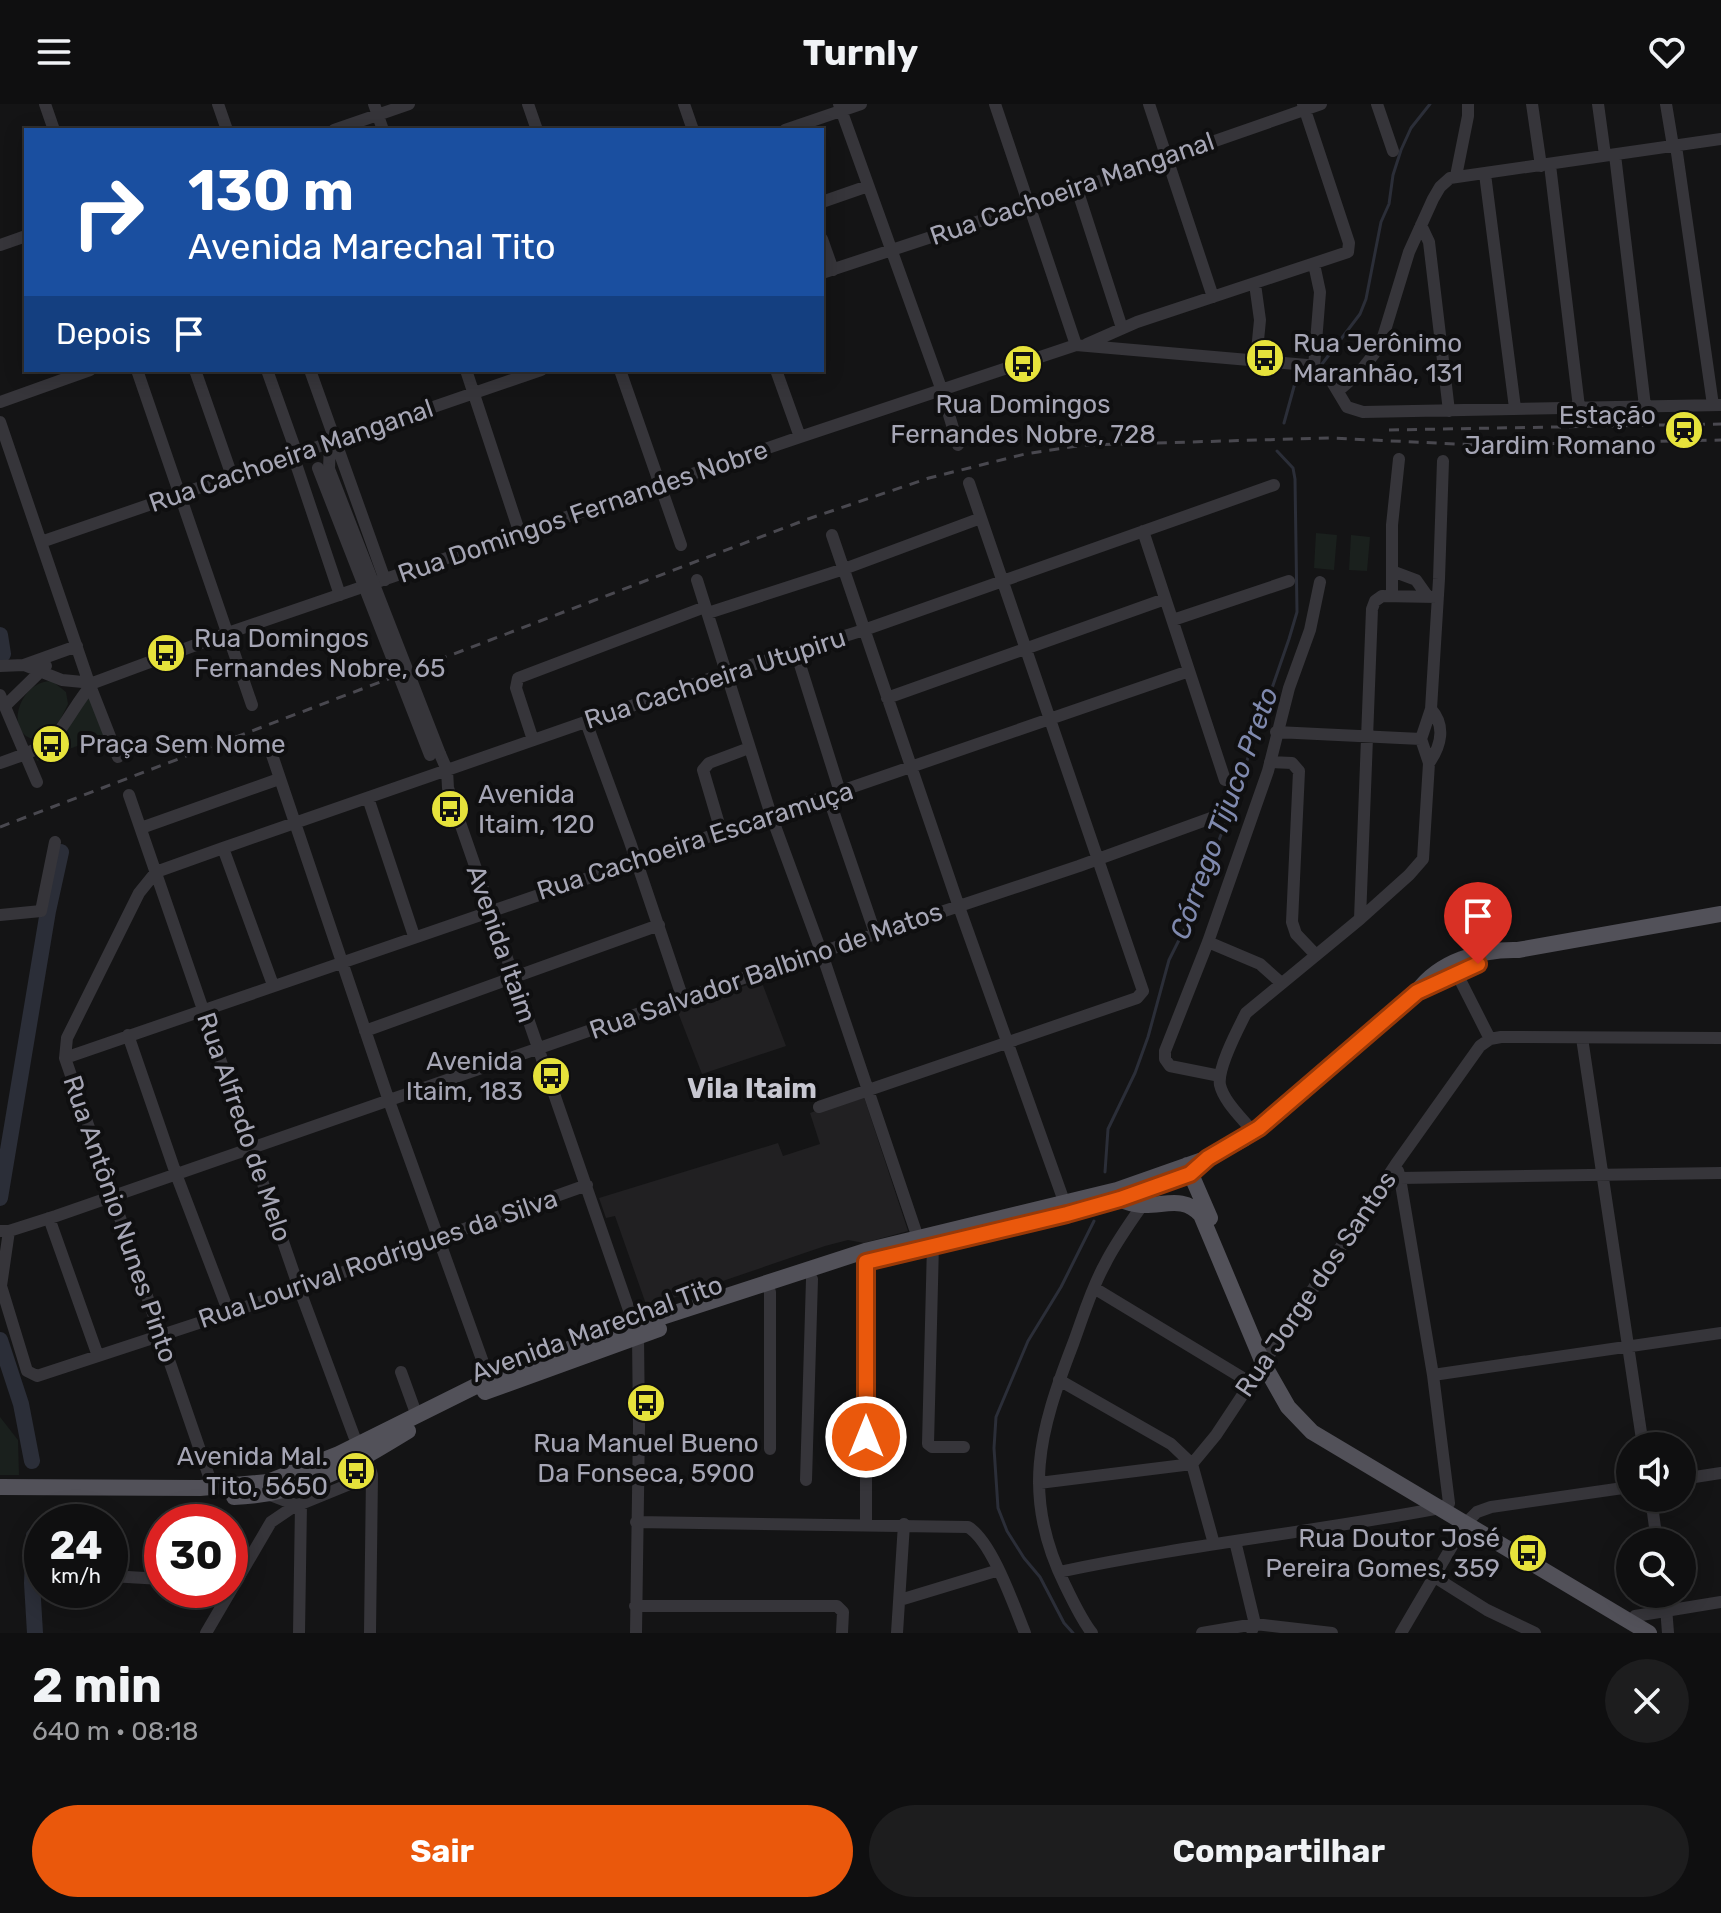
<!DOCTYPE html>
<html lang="pt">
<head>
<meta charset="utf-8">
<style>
  :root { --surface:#0f0f10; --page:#1d1d1e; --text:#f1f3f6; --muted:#9b9c9f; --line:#2f2f30; --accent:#ea580c }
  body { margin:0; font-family:Rubik,sans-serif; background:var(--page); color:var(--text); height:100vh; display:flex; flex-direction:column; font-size:30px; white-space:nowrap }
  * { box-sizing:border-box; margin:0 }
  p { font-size:26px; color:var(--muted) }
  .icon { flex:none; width:44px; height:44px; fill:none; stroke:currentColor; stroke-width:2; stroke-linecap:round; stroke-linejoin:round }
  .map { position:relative; height:1529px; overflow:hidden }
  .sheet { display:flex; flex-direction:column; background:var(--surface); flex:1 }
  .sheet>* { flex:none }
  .hud { position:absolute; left:24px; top:24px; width:800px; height:244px; border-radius:0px; box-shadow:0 4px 20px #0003,0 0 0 2px var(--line); background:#1a4fa0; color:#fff; overflow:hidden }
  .tools { position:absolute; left:1616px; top:1328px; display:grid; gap:16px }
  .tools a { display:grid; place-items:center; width:80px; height:80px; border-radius:50%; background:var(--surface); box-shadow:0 4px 20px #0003,0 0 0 2px var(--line); font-size:40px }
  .speed { position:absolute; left:24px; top:1400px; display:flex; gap:16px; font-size:40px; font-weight:700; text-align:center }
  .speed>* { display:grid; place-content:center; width:104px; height:104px; border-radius:50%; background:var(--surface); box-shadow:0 4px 20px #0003,0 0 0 2px var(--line); line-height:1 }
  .speed small { font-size:20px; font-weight:400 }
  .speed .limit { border:12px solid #d22; background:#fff; color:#111 }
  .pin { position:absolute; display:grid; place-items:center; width:68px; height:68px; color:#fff; margin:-82px -34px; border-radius:50% 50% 50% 0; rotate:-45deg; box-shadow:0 0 8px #0007 }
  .pin .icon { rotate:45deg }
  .me { position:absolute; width:88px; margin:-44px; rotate:0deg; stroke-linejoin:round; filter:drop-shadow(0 0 6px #0008) }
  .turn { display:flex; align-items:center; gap:28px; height:168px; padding:0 32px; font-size:36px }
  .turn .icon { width:104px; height:104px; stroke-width:2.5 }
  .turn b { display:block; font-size:56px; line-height:68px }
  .then { display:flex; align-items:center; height:76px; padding:0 32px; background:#0003; gap:16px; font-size:30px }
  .round { display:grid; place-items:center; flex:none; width:84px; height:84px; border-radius:42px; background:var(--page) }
  .head { display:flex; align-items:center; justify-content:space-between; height:136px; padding:0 32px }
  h1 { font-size:48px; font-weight:700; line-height:60px }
  .primary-button { display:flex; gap:16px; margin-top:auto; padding:16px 32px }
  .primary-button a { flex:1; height:92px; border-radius:48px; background:var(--accent); color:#fff; font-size:32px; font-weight:700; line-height:92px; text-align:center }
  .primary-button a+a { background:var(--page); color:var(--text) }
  header { display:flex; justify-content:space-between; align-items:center; height:104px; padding:0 32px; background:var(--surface); font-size:36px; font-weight:700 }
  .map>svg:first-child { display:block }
  .built { fill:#212022 }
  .green { fill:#1a201d }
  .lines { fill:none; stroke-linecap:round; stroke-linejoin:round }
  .stream { stroke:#2b2e38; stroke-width:3 }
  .river { stroke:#2b2e38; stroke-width:16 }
  .minor { stroke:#36353a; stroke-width:12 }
  .major { stroke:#525159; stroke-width:16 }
  .rail { stroke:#49484f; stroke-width:3; stroke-dasharray:10 8; stroke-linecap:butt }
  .minor-bridge { stroke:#36353a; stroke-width:12 }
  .route-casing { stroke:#983908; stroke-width:20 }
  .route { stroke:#ea580c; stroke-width:14 }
  .labels { text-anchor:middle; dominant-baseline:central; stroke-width:8; stroke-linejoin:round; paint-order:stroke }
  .street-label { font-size:26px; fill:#a6a6b5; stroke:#0f0f10 }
  .poi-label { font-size:26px; fill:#a6a6b5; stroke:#0f0f10; text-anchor:start }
  .water-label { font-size:28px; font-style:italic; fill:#7f89ae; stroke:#0f0f10 }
  .neighbourhood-label { font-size:28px; font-weight:bold; fill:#c7c7d1; stroke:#0f0f10 }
</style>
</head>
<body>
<header><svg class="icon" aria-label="menu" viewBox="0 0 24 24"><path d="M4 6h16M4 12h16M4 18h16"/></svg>Turnly<svg class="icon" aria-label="heart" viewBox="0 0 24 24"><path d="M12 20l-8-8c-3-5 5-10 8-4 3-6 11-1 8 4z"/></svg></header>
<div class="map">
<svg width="1721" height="1529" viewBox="0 0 1721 1529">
  <rect width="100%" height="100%" fill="#141415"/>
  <!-- built -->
  <path class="built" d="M761 876 786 942 702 970 677 906Z
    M863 990 908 1127 864 1139 848 1136 825 1142 647 1203 615 1112 606 1114 599 1094 778 1039 783 1052 820 1040 810 1009Z"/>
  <!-- green -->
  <path class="green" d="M1316 429 1337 431 1334 466 1314 464Z
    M1351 431 1370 433 1367 467 1349 466Z
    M52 577 66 588 68 600 60 616 49 629 40 636C1 635 18 576 52 577Z
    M90 593 104 632 37 657 36 652 49 643 86 594Z
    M0 1313 18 1336 19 1371H0Z"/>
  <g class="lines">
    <!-- stream -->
    <path class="stream" d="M1319 264 1360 210 1366 195 1381 118 1389 100 1393 71 1401 46 1411 24 1430 0
      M1284 319 1295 279 1300 275 1308 276 1314 270
      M1105 1068 1108 1025 1135 969 1148 933 1169 856 1187 820 1224 723 1289 535 1297 508 1295 375 1293 364 1277 347
      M1073 1529 1064 1519 1040 1473 1024 1454 1007 1427 998 1404 994 1344 996 1313 1028 1237 1061 1183 1094 1117"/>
    <!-- river -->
    <path class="river" d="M0 531 3 550
      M0 1094 48 807 61 748
      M0 1236 21 1300 32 1357
      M34 1432 32 1479 35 1529"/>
    <!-- minor -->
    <path class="minor" d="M45 0 54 26
      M218 0 227 26
      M374 0 383 26
      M528 0 537 26
      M684 0 693 26
      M839 0 941 284 958 341
      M995 0 1076 241
      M1149 0 1213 193
      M1377 0 1393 47
      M1532 0 1541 62
      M1598 0 1605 51
      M1666 0 1673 42
      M334 26 409 0
      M785 26 861 0
      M1676 42 1713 301
      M1615 51 1645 302
      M1550 61 1579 303
      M1485 70 1515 304
      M1456 72 1468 12V0
      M1077 85 1122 224
      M822 98 868 82
      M1421 121 1429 138 1449 307
      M822 135 833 166
      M0 141 26 132
      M822 169 1077 85 1321 0
      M1255 180 1260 216 1256 257
      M1087 240 1137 218 1348 148 1349 139 1303 0
      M1314 263 1320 188 1314 160
      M137 266 252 601
      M195 266 232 372
      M267 266 297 350
      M310 266 385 476
      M466 266 520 430
      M620 266 681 441
      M776 266 800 333
      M1338 287 1359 269 1374 250 1383 233 1409 148 1433 95 1440 83 1450 74 1721 35
      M0 298 90 266
      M0 318 89 579 118 653
      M293 351 340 491
      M329 365 330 338
      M1143 427 1225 676
      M832 431 958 800 1065 1100
      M41 438 541 266
      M1392 467 1416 476 1428 493
      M697 476 771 711 821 847 918 1134
      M1392 491V421L1399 355
      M708 509 844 465 981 414
      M1173 516 1289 477
      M796 548 840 688
      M24 561 62 576 93 579 228 529 800 333 1076 241 1307 261 1329 273 1347 303 1363 308 1721 301
      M0 562 24 561 77 542
      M0 591 37 678
      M887 594 1165 495
      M5 602 46 562
      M586 618 630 738 683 895
      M1276 628 1421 635
      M533 636 516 584 518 574 705 503
      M269 642 389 997 489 1275
      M440 650 447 666 448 684 638 1232 639 1323 636 1529
      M1270 658 1292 659 1299 667 1292 818 1296 830 1315 850
      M0 659C21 652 46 644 60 626 72 610 79 595 93 579
      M1429 659C1441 642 1446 622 1431 605
      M129 691 299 1184 354 1332 367 1356 372 1371 370 1529
      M828 692 875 829
      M368 694 414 832
      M141 724 279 675
      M721 727 703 666 709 659 749 644
      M223 744 273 881
      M0 811 41 807 55 738
      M1360 815 1372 505 1375 497 1382 492 1437 493
      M1208 838 1260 860 1280 878
      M1452 860 1490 935
      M365 927 659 821
      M128 931 176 1070 229 1209
      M1582 934 1643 1342
      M65 954C439 822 815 698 1189 567
      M1220 972 1170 962 1165 955V947L1208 838 1268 667 1289 584 1310 526 1320 478
      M819 1003 1137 894 1143 887 969 379
      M1253 1028C1243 1015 1224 998 1220 981 1217 964 1238 925 1246 909L1360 815 1409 771 1423 755 1429 659 1421 635 1431 605 1439 475 1443 357
      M1398 1067 1400 1074 1721 1069
      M49 1114 98 1252
      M0 1127H9L56 1112 666 900 1079 762 1214 713
      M9 1127 1 1182 27 1267 37 1272 229 1209 587 1081
      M933 1140 928 1340 932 1343H964
      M1094 1184 1251 1279
      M401 1268 417 1312
      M1433 1271 1721 1229
      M1059 1276 1171 1340 1192 1360
      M770 1345V1188
      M1682 1375 1721 1369
      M806 1376 812 1175
      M1039 1379 1192 1360
      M213 1384 65 954 67 934 139 789 156 768 223 744 726 569 864 526 1274 381
      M270 1391 296 1401 301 1400 372 1371
      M1651 1394 1657 1438
      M636 1418 968 1423C992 1437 1014 1502 1025 1529
      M866 1420V1158
      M1235 1437 1255 1520 1252 1526
      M1214 1440 1192 1360 1216 1331 1396 1060 1480 942 1490 935 1501 933 1721 934
      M1059 1468C1185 1441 1314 1428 1440 1404L1449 1399 1433 1271 1400 1074
      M110 1472 162 1475
      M1433 1472 1487 1506 1535 1529
      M1665 1490 1668 1529
      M900 1496 999 1466
      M635 1502H837L843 1508 842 1529
      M1635 1512 1721 1498
      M206 1529 271 1418 296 1401
      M299 1529 301 1400
      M897 1529 904 1420
      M1092 1529C1081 1515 1073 1497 1065 1481 1021 1392 1039 1328 1073 1240 1083 1213 1091 1185 1105 1160 1115 1140 1128 1122 1141 1103
      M1202 1529 1255 1520 1332 1529
      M1401 1529 1465 1420 1477 1408 1491 1403 1630 1383"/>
    <!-- major -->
    <path class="major" d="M1187 1061 1210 1114
      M1120 1095C1152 1112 1178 1085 1201 1111L1263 1259 1288 1303 1312 1328 1649 1529
      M485 1288 659 1225
      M0 1383 200 1384 268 1378 339 1350 500 1270 616 1228 865 1147 1117 1086 1208 1054 1244 1035 1417 888C1439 857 1481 845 1518 846L1721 810
      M234 1393C304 1390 349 1363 408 1327"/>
    <!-- rail -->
    <path class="rail" d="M1389 326 1721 320
      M0 723 805 416 929 374 1025 350 1084 341 1330 334 1477 341 1721 336"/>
    <!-- minor-bridge -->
    <path class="minor-bridge" d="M318 364 430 651
      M329 365 440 650"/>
  </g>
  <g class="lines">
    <defs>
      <path id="route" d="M866 1333V1158L1067 1110 1120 1095 1190 1070 1208 1054 1259 1024 1417 888 1478 860"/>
    </defs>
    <!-- route casing -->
    <use href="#route" class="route-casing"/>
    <!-- route -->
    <use href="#route" class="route"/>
  </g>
  <!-- icons -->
  <defs>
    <symbol id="bus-disc" viewBox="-11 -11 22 22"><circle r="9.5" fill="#e6e23b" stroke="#0f0f10"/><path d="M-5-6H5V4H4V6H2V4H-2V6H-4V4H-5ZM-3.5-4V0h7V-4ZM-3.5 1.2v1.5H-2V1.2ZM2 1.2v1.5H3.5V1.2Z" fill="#111"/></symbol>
    <symbol id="station-disc" viewBox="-11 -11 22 22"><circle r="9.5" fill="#e6e23b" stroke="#0f0f10"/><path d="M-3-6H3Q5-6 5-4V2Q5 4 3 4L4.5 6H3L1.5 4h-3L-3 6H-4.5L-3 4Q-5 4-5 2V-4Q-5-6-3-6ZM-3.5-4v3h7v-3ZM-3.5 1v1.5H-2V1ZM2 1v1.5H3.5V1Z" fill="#111"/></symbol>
  </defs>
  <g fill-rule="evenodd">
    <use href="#bus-disc" x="1243" y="232" width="44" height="44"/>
    <use href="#bus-disc" x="1001" y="238" width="44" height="44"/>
    <use href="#station-disc" x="1662" y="304" width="44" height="44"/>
    <use href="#bus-disc" x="144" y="527" width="44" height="44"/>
    <use href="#bus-disc" x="29" y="618" width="44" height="44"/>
    <use href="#bus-disc" x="428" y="683" width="44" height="44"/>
    <use href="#bus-disc" x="529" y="950" width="44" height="44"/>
    <use href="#bus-disc" x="624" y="1277" width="44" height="44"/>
    <use href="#bus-disc" x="334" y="1345" width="44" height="44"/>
    <use href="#bus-disc" x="1506" y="1427" width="44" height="44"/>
  </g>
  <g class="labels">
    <!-- street labels -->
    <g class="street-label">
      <text transform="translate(1072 85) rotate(-19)">Rua Cachoeira Manganal</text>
      <text transform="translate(291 352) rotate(-19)">Rua Cachoeira Manganal</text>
      <text transform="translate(583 408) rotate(-19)">Rua Domingos Fernandes Nobre</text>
      <text transform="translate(715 575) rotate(-18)">Rua Cachoeira Utupiru</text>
      <text transform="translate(695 737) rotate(-18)">Rua Cachoeira Escaramuça</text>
      <text transform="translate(501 840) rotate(71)">Avenida Itaim</text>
      <text transform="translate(766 867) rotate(-19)">Rua Salvador Balbino de Matos</text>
      <text transform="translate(244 1023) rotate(71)">Rua Alfredo de Melo</text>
      <text transform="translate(120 1115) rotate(71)">Rua Antônio Nunes Pinto</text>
      <text transform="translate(378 1155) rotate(-19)">Rua Lourival Rodrigues da Silva</text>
      <text transform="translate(1316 1180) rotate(-56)">Rua Jorge dos Santos</text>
      <text transform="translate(597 1225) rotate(-20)">Avenida Marechal Tito</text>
    </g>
    <!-- poi labels -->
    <g class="poi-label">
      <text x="1293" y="239">Rua Jerônimo<tspan x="1293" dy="30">Maranhão, 131</tspan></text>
      <text x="1023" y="300" text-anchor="middle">Rua Domingos<tspan x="1023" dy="30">Fernandes Nobre, 728</tspan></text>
      <text x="1656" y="311" text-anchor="end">Estação<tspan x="1656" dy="30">Jardim Romano</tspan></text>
      <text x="194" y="534">Rua Domingos<tspan x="194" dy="30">Fernandes Nobre, 65</tspan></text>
      <text x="79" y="640">Praça Sem Nome</text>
      <text x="478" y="690">Avenida<tspan x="478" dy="30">Itaim, 120</tspan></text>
      <text x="523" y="957" text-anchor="end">Avenida<tspan x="523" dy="30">Itaim, 183</tspan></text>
      <text x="646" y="1339" text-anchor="middle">Rua Manuel Bueno<tspan x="646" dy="30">Da Fonseca, 5900</tspan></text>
      <text x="328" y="1352" text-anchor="end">Avenida Mal.<tspan x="328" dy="30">Tito, 5650</tspan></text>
      <text x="1500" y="1434" text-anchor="end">Rua Doutor José<tspan x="1500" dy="30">Pereira Gomes, 359</tspan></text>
    </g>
    <!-- water labels -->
    <g class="water-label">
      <text transform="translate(1224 709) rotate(-70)">Córrego Tijuco Preto</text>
    </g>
    <!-- neighbourhood labels -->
    <g class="neighbourhood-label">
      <text x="752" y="984">Vila Itaim</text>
    </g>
  </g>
</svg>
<div class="tools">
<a><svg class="icon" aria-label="sound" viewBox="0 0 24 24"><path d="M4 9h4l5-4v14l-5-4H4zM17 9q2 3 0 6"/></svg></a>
<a><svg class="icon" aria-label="search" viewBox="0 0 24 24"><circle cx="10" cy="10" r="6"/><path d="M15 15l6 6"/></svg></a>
</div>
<div class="speed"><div>24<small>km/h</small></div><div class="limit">30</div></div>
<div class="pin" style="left:1478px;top:860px;background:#d93025"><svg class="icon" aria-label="arrive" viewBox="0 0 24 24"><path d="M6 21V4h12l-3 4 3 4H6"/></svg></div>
<svg class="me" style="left:866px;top:1333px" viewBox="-20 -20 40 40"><circle r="17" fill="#ea580c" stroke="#fff" stroke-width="3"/><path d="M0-11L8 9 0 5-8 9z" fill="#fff"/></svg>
<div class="hud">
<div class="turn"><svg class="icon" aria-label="right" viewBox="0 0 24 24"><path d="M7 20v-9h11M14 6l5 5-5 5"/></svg><div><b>130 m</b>Avenida Marechal Tito</div></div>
<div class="then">Depois<svg class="icon" aria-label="arrive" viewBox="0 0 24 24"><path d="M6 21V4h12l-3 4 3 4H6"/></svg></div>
</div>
</div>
<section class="sheet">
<div class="head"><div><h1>2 min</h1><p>640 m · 08:18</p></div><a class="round"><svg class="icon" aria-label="close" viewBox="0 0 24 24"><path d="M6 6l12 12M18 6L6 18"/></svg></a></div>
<div class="primary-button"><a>Sair</a><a>Compartilhar</a></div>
</section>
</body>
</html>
